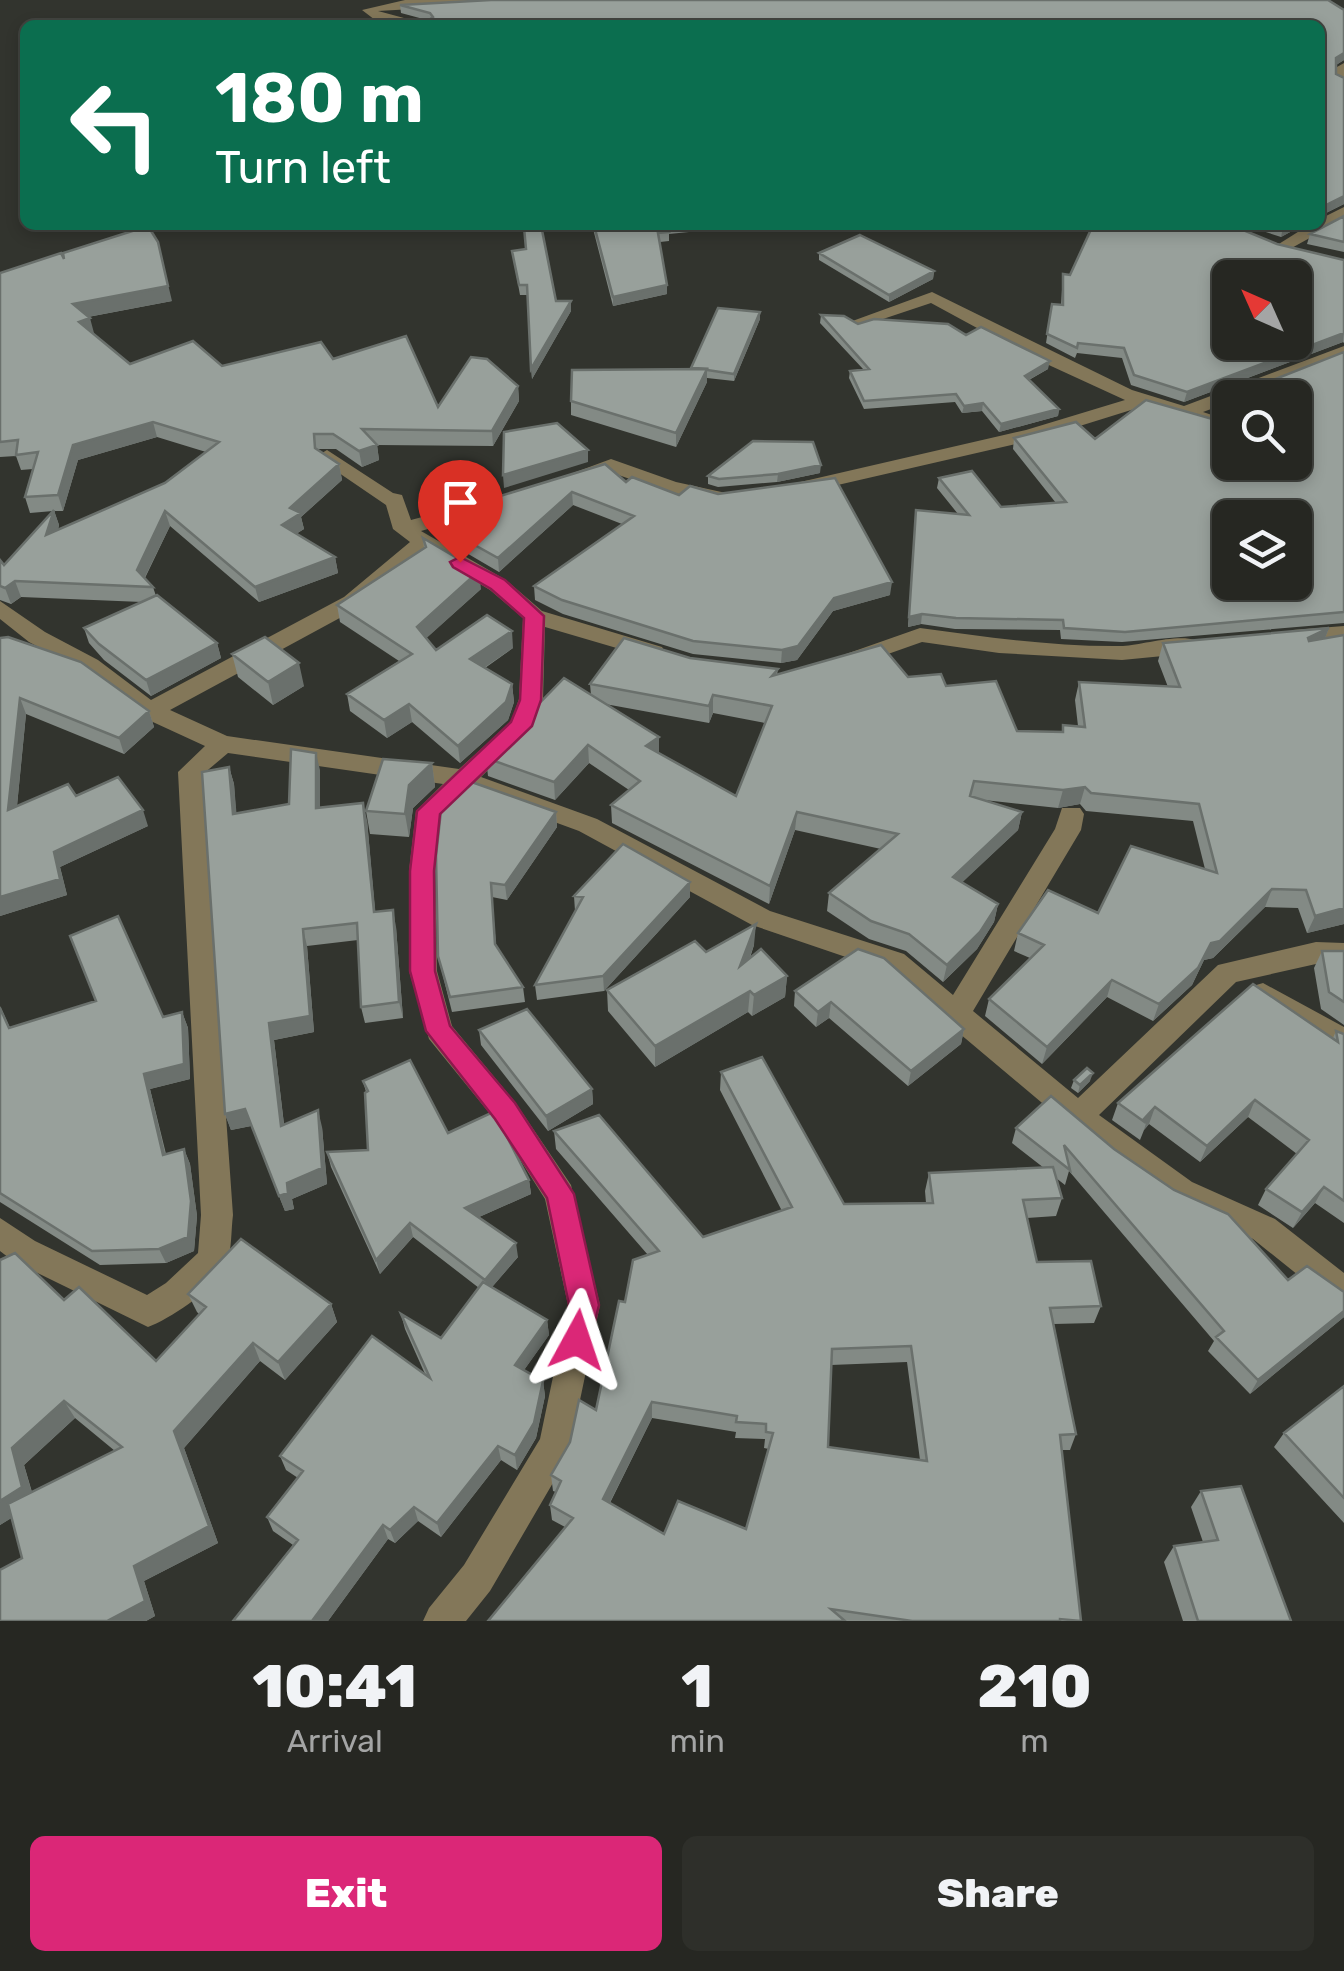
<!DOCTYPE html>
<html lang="en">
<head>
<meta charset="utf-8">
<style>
  :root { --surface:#262722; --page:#2e2f2a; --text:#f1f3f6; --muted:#a4a5a5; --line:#424440; --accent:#db2777 }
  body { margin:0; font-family:Rubik,sans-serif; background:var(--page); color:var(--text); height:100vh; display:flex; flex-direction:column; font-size:38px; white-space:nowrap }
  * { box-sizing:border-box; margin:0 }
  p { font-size:32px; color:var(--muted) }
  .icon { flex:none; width:55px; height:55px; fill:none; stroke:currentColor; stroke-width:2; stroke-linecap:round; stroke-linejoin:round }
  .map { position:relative; height:1621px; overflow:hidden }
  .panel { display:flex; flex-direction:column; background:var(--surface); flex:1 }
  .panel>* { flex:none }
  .top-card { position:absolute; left:20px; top:20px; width:1305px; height:210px; border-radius:15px; box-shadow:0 5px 15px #0003,0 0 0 2px var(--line); background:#0b6e4f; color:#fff; overflow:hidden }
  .needle { width:65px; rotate:315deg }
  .tools { position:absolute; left:1212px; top:260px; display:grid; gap:20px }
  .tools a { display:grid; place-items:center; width:100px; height:100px; border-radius:15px; background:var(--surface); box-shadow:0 5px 15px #0003,0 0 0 2px var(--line); font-size:50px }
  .pin { position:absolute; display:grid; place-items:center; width:85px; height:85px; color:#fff; margin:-102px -42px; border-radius:50% 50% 50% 0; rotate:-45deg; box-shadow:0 0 10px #0007 }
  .pin .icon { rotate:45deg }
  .me { position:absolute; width:110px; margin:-55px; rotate:5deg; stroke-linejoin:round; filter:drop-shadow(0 0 8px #0008) }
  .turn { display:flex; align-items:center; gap:35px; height:210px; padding:0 30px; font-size:45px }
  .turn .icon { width:130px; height:130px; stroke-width:2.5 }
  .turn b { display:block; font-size:70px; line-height:85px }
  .eta { display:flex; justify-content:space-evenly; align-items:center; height:170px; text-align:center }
  .eta b { font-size:60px; font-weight:800; line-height:70px }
  .action { display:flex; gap:20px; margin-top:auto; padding:20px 30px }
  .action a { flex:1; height:115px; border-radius:15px; background:var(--accent); color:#fff; font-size:40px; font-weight:800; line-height:115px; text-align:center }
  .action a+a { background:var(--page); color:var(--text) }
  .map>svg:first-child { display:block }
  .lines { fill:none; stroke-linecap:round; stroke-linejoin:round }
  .minor { fill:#837759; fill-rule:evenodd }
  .wall { fill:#838a85; fill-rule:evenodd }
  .shaded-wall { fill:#6a706c }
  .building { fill:#98a09b; stroke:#6a706c; stroke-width:2.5; fill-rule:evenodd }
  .route { fill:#db2777; stroke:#8e194d; stroke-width:2.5 }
</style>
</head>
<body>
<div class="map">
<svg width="1344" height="1621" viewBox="0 0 1344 1621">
  <rect width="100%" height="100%" fill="#32342e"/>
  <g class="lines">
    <!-- minor -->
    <path class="minor" d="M405 0H506L500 4 378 11 430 25 379 23 362 10Z
      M1344 63V87L1337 83V67Z
      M1344 207V219L1288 250 1274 247 1309 225H1320V219Z
      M932 292 1132 390 1184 406 1344 346V357L1241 398H1230V402L1203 412 1230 421V433L1144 406 1038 439 803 493 796 491V483L1026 430 1125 400 1027 355 931 303 856 328 847 323Z
      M327 450 393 493 402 495 411 520 500 496 507 498V506L421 531 506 580 542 611 662 647 665 652 654 659 545 627 543 699 533 726 481 777 597 819 770 911 904 954 953 995 1055 829 1062 808H1080L1084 814 1081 830 973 1011 1078 1098 1218 965 1316 942 1344 943V965L1316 964 1236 982 1099 1115 1192 1182 1275 1219 1344 1273V1307L1333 1303 1253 1239 1170 1202 1111 1161 884 970 752 925 579 831 467 790 441 814 435 871 437 971 452 1026 515 1102 571 1185 600 1305 568 1457 490 1591 466 1621H423L429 1608 464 1565 540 1439 568 1305 545 1199 495 1120 429 1039 409 971V871L416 811 443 784 228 753 202 775 233 1215C231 1230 232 1249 227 1263 218 1287 172 1318 148 1327L13 1261 0 1251V1218L35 1241 147 1295 166 1283 198 1253 201 1215 178 772 205 746 142 717 82 670 29 642 0 619V601L45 632 98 660 151 700 344 597 410 542 393 529 386 505 320 460 317 456ZM425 551 490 590 523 618 519 699 511 722 459 769 227 736 170 710 360 607Z
      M611 459 676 482 726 493 729 497 719 503 664 491 610 472 575 482 565 476Z
      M1344 626V640L1293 644 1282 637 1293 630Z
      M920 628C986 637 1055 647 1123 646 1144 645 1191 629 1205 646L1194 653 1122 660 999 653 922 642 854 666 843 659 846 654Z
      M1263 983 1344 1027V1053L1253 1002 1249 994 1253 986Z"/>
  </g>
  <!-- wall -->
  <path class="wall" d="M400 5 1344 10V60L1336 65V74L1344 78V204L1320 216V25L427 20 401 13Z
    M1344 215V252L1307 244 1310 234Z
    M592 225H719V229L669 234V241L660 242 667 294 613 306Z
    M1075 225H1231L1277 244 1344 260V343L1343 342 1184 402 1131 385 1122 358 1077 353 1075 358 1046 343 1052 304 1061 305 1063 274 1070 275 1091 229Z
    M1244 225H1303L1281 237Z
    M512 251 556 301H571V311L532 379 528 295H520Z
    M819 253 934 271 933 279 889 302 819 260Z
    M64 259 172 301 88 317 93 333 130 364 222 366 333 359 438 407 518 386 519 401 493 446 377 445 379 460 362 467 336 449H317L339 464 342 480 301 517 304 529 296 534 335 557 338 573 259 602 170 526 145 578 153 587 156 596 217 643 221 658 151 696 104 660 89 643 84 628 142 602 21 597 11 604 0 600V560L4 565 53 511 30 513 25 497 33 469 21 470 16 456 0 457V273ZM157 437 206 452 165 483 58 530 59 525 54 511H63L78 460Z
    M760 312V319L734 381 707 378V382L676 447 571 415V401L691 369Z
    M821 315 858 324 966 335 1048 369 1029 380 1059 409 1058 416 999 432 982 411 962 413 955 402 864 409 849 378 850 371 863 369 820 323Z
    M1344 352V623L1122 642 1061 639 1060 630 955 629 921 624 908 627 916 510 958 514 937 488 939 478 1001 507 1056 503 1013 449 1014 438 1095 439 1295 462 1230 398V418L1214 412 1217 402Z
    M820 473 777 482 718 487 708 484V476Z
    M626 482 890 595 833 611 797 660 781 663 693 654 563 614 535 600 534 586 622 524 573 505 499 572 441 538 439 525 497 497Z
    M423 538 481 589 426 638 436 650 513 648 485 668 512 684 514 702 508 720 460 763 412 722 387 738 350 711 347 694 399 661 340 622 337 605 424 548Z
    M1329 628 1325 638 1344 924 1307 933 1298 908 1265 907 1213 958 1204 960 1192 985 1153 1021 1107 997 1042 1064 985 1016 989 999 1030 958 1014 951 1018 933 1098 913 1205 869 1193 821 1086 811 1080 804 1058 808 984 800 1022 812 1018 830 962 882 998 904 994 922 977 949 943 982 906 951 869 939 827 911 829 893 881 849 795 830 769 904 612 823 611 805 629 790 589 763 555 800 488 776 486 758 591 695 590 684 690 658 778 669 777 675 908 677 946 686 1017 731 1062 732 1063 725 1078 726 1075 700 1079 682 1168 687 1158 661 1163 643ZM605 704 709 723 713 713 765 723 736 796 659 753Z
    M0 638 149 711 154 727 124 754 26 714 17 806 76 796 148 826 60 867 67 895 0 916Z
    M232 654 304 686 273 705 238 677Z
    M432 763 435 787 413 808 409 837 370 834 366 811Z
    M229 767 234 784 236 814 289 804 320 770V807L367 820 375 912 396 927 403 1018 365 1023 361 1007 358 940 307 946 314 1032 274 1040 284 1124 322 1127 327 1184 292 1199 294 1209 285 1211 251 1126 231 1130 225 1114Z
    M556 812 557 827 507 900 492 897 496 945 523 987 525 1002 452 1012 438 956 436 856Z
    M574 896 690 897 604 991 537 1000 535 985 575 911Z
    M754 945 750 958 787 976 785 997 752 1016 748 1012 655 1067 608 1011 607 990 706 952Z
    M1322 951H1344V1025L1321 1009 1314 968Z
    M795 991 964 1029 961 1044 908 1086 829 1018 816 1027 794 1006Z
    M0 1006 10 1028 163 1017 182 1012 188 1028 190 1079 150 1089 166 1154 184 1149 190 1164 197 1216 194 1251 166 1263 100 1265 0 1202Z
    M479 1030 592 1089 593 1104 548 1131 481 1045Z
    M1336 1031 1344 1034V1223L1315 1203 1293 1228 1258 1205 1266 1189 1297 1154 1248 1117 1200 1162 1149 1124 1144 1130 1140 1140 1112 1120 1118 1103 1333 1038Z
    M721 1072 844 1204 926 1203 925 1191 929 1173 1044 1168 1012 1143 1016 1128 1114 1149 1288 1280 1344 1292V1317L1250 1394 1208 1351 1214 1341 1069 1171 1065 1185 1056 1178 1062 1198 1056 1216 1027 1218 1037 1262 1101 1306 1094 1323 1054 1324 1076 1434 1070 1450H1062L1081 1621H488L565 1527 552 1520 550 1505 556 1492 553 1491 551 1475 596 1410 625 1302 648 1255 556 1149 554 1131 703 1237 782 1211 720 1090ZM907 1362 920 1460 828 1447 831 1365ZM652 1418 736 1432 735 1438 765 1439 764 1448 769 1449 746 1529 664 1534 610 1503Z
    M1074 1080 1090 1081 1078 1093 1071 1088Z
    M363 1081 529 1180 531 1194 479 1217 518 1257 492 1287 547 1320 549 1335 524 1370 543 1381 545 1396 536 1438 517 1470 501 1460 441 1537 418 1521 395 1543 388 1539 328 1621H233L293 1545 273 1531 267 1517 298 1478 286 1470 280 1456 425 1374 405 1329 401 1314 441 1338 479 1288 413 1237 380 1274 331 1167 327 1152 368 1150 366 1092Z
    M0 1260 64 1300 156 1361 199 1314 197 1312 188 1294 331 1304 337 1322 285 1380 260 1361 184 1448 218 1543 144 1581 155 1616 146 1621H0L22 1558 11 1518 0 1525ZM75 1418 115 1451 32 1492 24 1465Z
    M1344 1386V1523L1274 1447 1284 1433Z
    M1201 1491 1291 1621H1183L1164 1562 1174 1546 1203 1542 1191 1507Z"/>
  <!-- shaded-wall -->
  <path class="shaded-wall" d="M1344 53V60L1333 67 1336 58Z
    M1344 196V204L1320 216V208Z
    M1288 225H1303L1281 237 1283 227Z
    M158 242 172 301 77 319 73 304Z
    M934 271 933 279 889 302V295Z
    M667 285V294L613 306V297Z
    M571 301V311L532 379 531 369Z
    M760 312V319L734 381V374Z
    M90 318 94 333 84 337 79 322Z
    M1344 333 1343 342 1184 402 1187 392Z
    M1050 361 1048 369 1023 383 1025 376Z
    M707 369V382L676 447V433Z
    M518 386 519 401 493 446 492 431Z
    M983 403 982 411 962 413 964 406Z
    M1059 409 1058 416 999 432 1001 424Z
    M153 422 157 437 78 460 63 511 58 495 73 445Z
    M377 445 379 460 362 467 359 451Z
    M588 450V462L504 488 503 475Z
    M339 464 342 480 301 517 304 529 286 540 282 525 290 508Z
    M821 465 820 473 777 482 778 474Z
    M572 492 573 505 499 572 498 558Z
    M54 510 59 525 52 550 46 535Z
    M165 511 170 526 141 585 137 570Z
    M335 557 338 573 259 602 255 587Z
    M479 571 481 589 420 644 417 627Z
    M15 581 21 597 11 604 5 588Z
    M892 582 890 595 833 611 797 660 781 663 782 650 834 598Z
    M922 614 921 624 908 627 909 617Z
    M1329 628 1322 646 1302 656 1308 638Z
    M512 631 513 648 472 676 470 659Z
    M217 643 221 658 151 696 146 680Z
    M299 663 304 686 273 705 268 682Z
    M512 684 514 702 508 720 460 763 458 746Z
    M713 695V713L709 723V706Z
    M20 698 26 714 15 826 8 810Z
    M409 704 412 722 387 738 384 720Z
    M149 711 154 727 124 754 119 738Z
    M659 737V755L646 746Z
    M588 745 589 763 555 800 554 782Z
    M316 753 320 770V825L316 808Z
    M432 763 435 787 413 808 409 837 405 814 409 785Z
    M229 767 234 784 238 831 233 814Z
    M1085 787 1080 804 1058 808 1063 790Z
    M363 803 367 820 377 929 374 912Z
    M143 810 148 826 60 867 67 895 0 916V897L54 852Z
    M556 812 557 827 507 900 505 885Z
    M797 812 795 830 769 904 770 886Z
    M1022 812 1018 830 950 894 953 877Z
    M690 882V897L604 991 603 976Z
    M1272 889 1265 907 1213 958 1204 960 1192 985 1153 1021 1159 1004 1211 943Z
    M998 904 994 922 977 949 943 982 947 965Z
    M1344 908V924L1307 933 1315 916Z
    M393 910 396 927 403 1018 399 1002Z
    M756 924 754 945 739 987 740 966Z
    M303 929 307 946 314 1032 274 1040 286 1142 281 1126 269 1023Z
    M787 976 785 997 752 1016 754 995Z
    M1112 980 1107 997 1042 1064 1047 1047Z
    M750 991 748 1012 655 1067V1046Z
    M831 1002 829 1018 816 1027 818 1012Z
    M182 1012 188 1028 190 1079 150 1089 169 1170 163 1155 144 1074Z
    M964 1029 961 1044 908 1086 911 1071Z
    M1093 1073 1090 1081 1078 1093 1080 1085Z
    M592 1089 593 1104 548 1131 546 1116Z
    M1255 1100 1248 1117 1200 1162 1207 1146Z
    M1155 1107 1149 1124 1144 1130 1146 1123 1143 1121Z
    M245 1109 251 1126 231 1130 225 1114Z
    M318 1110 322 1127 327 1184 292 1199 294 1209 285 1211 279 1196 287 1183Z
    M184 1149 190 1164 197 1216 194 1251 166 1263 159 1249Z
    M529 1180 531 1194 468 1222 465 1208Z
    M1324 1187 1315 1203 1293 1228 1302 1212Z
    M410 1223 413 1237 380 1274 376 1260Z
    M516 1243 518 1257 487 1293 485 1280Z
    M331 1304 337 1322 285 1380 278 1362Z
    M1344 1311V1317L1250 1394 1258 1380Z
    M547 1320 549 1335 517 1380 515 1365Z
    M253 1343 260 1361 184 1448 218 1543 144 1581 155 1616 146 1621H107L134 1566 174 1431Z
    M543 1381 545 1396 536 1438 517 1470 515 1455Z
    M64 1401 75 1418 24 1465 35 1504 0 1525V1501L12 1448Z
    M652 1402V1418L604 1514 603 1499Z
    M498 1446 501 1460 441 1537 437 1523Z
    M414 1507 418 1521 395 1543 390 1530Z
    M383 1525 388 1539 328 1621H312Z"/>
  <!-- building -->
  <path class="building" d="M491 0H1328L1344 10V53L1336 58V74L1344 78V196L1320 208V25H385L389 19 429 20 433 17 430 13 400 5Z
    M1344 216V242L1310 234Z
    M541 225 556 301H571L531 369 527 285H519L512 251 526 249 524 227Z
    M594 225H673L666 226 669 232 658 233 667 285 613 297Z
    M1093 225H1231L1277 244 1344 260V333L1187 392 1134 375 1124 348 1078 343 1077 348 1047 334 1052 304 1063 305V274L1070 275ZM1230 278H1295V342H1230Z
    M148 226 158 242 168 286 73 304 90 318 79 322 130 364 193 341 222 366 321 342 333 359 406 336 438 407 471 357 487 359 518 386 492 431 362 429 377 445 359 451 333 434H314L315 448 339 464 290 508 301 513 282 525 335 557 255 587 165 511 137 570 153 587 15 581 5 588 0 586V560L4 565 54 510 46 535 165 483 219 442 153 422 73 445 58 495 25 497 38 452 16 455 18 440 0 442V273L61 253 64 259 63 253Z
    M860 235 934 271 889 295 819 253Z
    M718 308 760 312 734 374 707 370V369L691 368Z
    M821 315 844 316 858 324 874 319 948 324 966 335 981 327 1050 361 1025 376 1059 409 1001 424 983 403 964 406 956 394 864 401 850 371 869 369Z
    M1344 352V612L1125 632 1064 628 1063 620 956 618 922 614 909 617 916 510 969 515 939 478 972 471 1001 507 1066 502 1014 438 1076 422 1095 439 1146 400 1230 424V462H1295V398H1230V406L1217 402ZM1230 518H1295V582H1230Z
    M707 369 676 433 571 401 572 370Z
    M557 423 588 450 503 475 504 432Z
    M753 441 813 442 821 465 778 474 719 479 708 476Z
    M605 464 626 482 632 477 679 495 690 486 718 494 835 478 892 582 834 598 798 646 782 650 693 641 562 600 534 586 634 516 572 492 498 558 439 525 497 497Z
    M423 538 479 571 417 627 436 650 487 615 512 631 470 659 512 684 506 702 458 746 409 704 384 720 347 694 412 654 337 605 426 547Z
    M157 595 217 643 146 680 99 644 84 628Z
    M1329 628 1308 638 1309 641 1344 635V908L1315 916 1306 890 1272 889 1220 941 1211 943 1198 968 1159 1004 1112 980 1047 1047 989 999 1044 945 1018 933 1048 890 1098 913 1131 846 1217 873 1199 804 1091 793 1085 787 1063 790 974 781 970 796 1022 812 953 877 998 904 980 932 947 965 909 934 871 921 829 893 898 834 797 812 770 886 611 805 640 781 588 745 554 782 486 758 564 678 659 737 646 746 736 796 772 706 713 695 709 706 590 684 624 638 690 658 778 669 772 676 881 645 908 677 941 674 946 686 996 681 1017 731 1063 732V725L1085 727 1079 682 1180 687 1163 643Z
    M8 637 81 662 149 711 119 738 20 698 8 810 68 784 76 796 118 777 143 810 54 852 60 879 0 897V638Z
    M265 637 299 663 268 682 232 654Z
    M291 749 316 753V808L363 803 374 912 393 910 399 1002 361 1007 357 923 303 929 310 1016 269 1023 281 1126 318 1110 322 1168 287 1183 288 1193 279 1196 245 1109 225 1114 202 772 229 767 233 814 289 804Z
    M383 759 432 763 409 785 405 814 366 811Z
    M466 780 556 812 505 885 491 883 495 944 523 987 450 997 438 956 436 856 442 801Z
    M623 844 690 882 603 976 535 985 583 897 574 896Z
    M118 916 163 1017 182 1012 184 1064 144 1074 163 1155 184 1149 191 1201 188 1237 159 1249 92 1251 0 1193V1008L9 1028 96 1001 70 936Z
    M756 924 740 966 761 949 787 976 754 995 750 991 655 1046 607 990 695 941 706 952Z
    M858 949 884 958 964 1029 911 1071 831 1002 818 1012 795 991Z
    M1322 951H1344V1002L1329 992Z
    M1253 984 1338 1042 1336 1031 1344 1034V1201L1324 1187 1302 1212 1266 1189 1309 1140 1255 1100 1207 1146 1155 1107 1143 1120 1146 1123 1118 1103Z
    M527 1009 592 1089 546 1116 479 1030Z
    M762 1057 844 1204 933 1203 929 1173 1053 1167 1062 1198 1023 1200 1037 1262 1091 1261 1101 1306 1050 1308 1076 1434 1060 1435 1081 1621 1060 1619V1621H912L831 1609 845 1621H488L573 1518 550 1505 561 1481 551 1475 570 1442 579 1400 596 1410 619 1301 625 1302 633 1260 659 1251 554 1131 599 1115 703 1237 792 1207 721 1072ZM911 1346 927 1461 828 1447 832 1349ZM652 1402 737 1416 736 1422 766 1424V1432L773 1433 746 1529 678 1501 664 1534 603 1499Z
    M410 1060 448 1133 493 1112 503 1129 529 1180 465 1208 516 1243 485 1280 410 1223 376 1260 327 1152 368 1150 365 1093 368 1091 363 1081Z
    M1087 1068 1093 1073 1080 1085 1074 1080Z
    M1051 1096 1114 1149 1174 1190 1228 1214 1288 1280 1307 1266 1344 1292V1311L1258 1380 1216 1337 1224 1331 1064 1145 1070 1170 1016 1128Z
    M241 1239 331 1304 278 1362 253 1343 174 1431 209 1526 134 1566 145 1601 107 1621H0V1570L22 1558 8 1504 122 1447 64 1401 12 1448 22 1487 0 1501V1260L15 1253 64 1300 79 1287 156 1361 206 1307 188 1294Z
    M483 1282 547 1320 515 1365 543 1381 534 1423 515 1455 498 1446 437 1523 414 1507 390 1530 383 1525 312 1621H233L298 1540 267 1517 303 1471 280 1456 372 1336 430 1378 401 1314 441 1338Z
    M1344 1386V1498L1284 1433Z
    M1241 1486 1291 1621H1198L1174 1546 1218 1540 1201 1491Z"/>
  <!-- route -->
  <path class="route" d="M460 557 505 580 544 616 541 700 532 726 440 814 434 871 435 971 450 1026 515 1103 574 1194 599 1305 588 1350 577 1354 567 1350 562 1340 569 1305 547 1198 495 1119 426 1031 410 971V871L417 811 511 722 520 700 524 618 491 589 453 567 450 562Z"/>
</svg>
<div class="tools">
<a><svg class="needle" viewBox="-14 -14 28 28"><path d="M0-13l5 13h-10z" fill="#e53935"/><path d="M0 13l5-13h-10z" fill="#a4a5a5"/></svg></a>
<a><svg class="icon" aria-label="search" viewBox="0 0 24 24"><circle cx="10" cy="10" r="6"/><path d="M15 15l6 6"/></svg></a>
<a><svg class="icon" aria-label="layers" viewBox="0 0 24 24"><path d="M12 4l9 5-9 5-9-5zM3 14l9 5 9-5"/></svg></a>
</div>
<div class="pin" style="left:460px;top:562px;background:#d93025"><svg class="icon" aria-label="arrive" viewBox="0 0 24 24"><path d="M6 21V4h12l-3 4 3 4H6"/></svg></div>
<svg class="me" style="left:577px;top:1340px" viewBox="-20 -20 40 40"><path d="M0-17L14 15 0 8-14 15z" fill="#db2777" stroke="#fff" stroke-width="4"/></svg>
<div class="top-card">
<div class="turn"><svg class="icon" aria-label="left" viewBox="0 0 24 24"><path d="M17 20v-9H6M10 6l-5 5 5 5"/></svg><div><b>180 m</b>Turn left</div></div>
</div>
</div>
<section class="panel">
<div class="eta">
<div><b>10:41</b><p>Arrival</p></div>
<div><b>1</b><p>min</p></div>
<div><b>210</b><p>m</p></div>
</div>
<div class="action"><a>Exit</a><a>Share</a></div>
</section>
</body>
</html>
